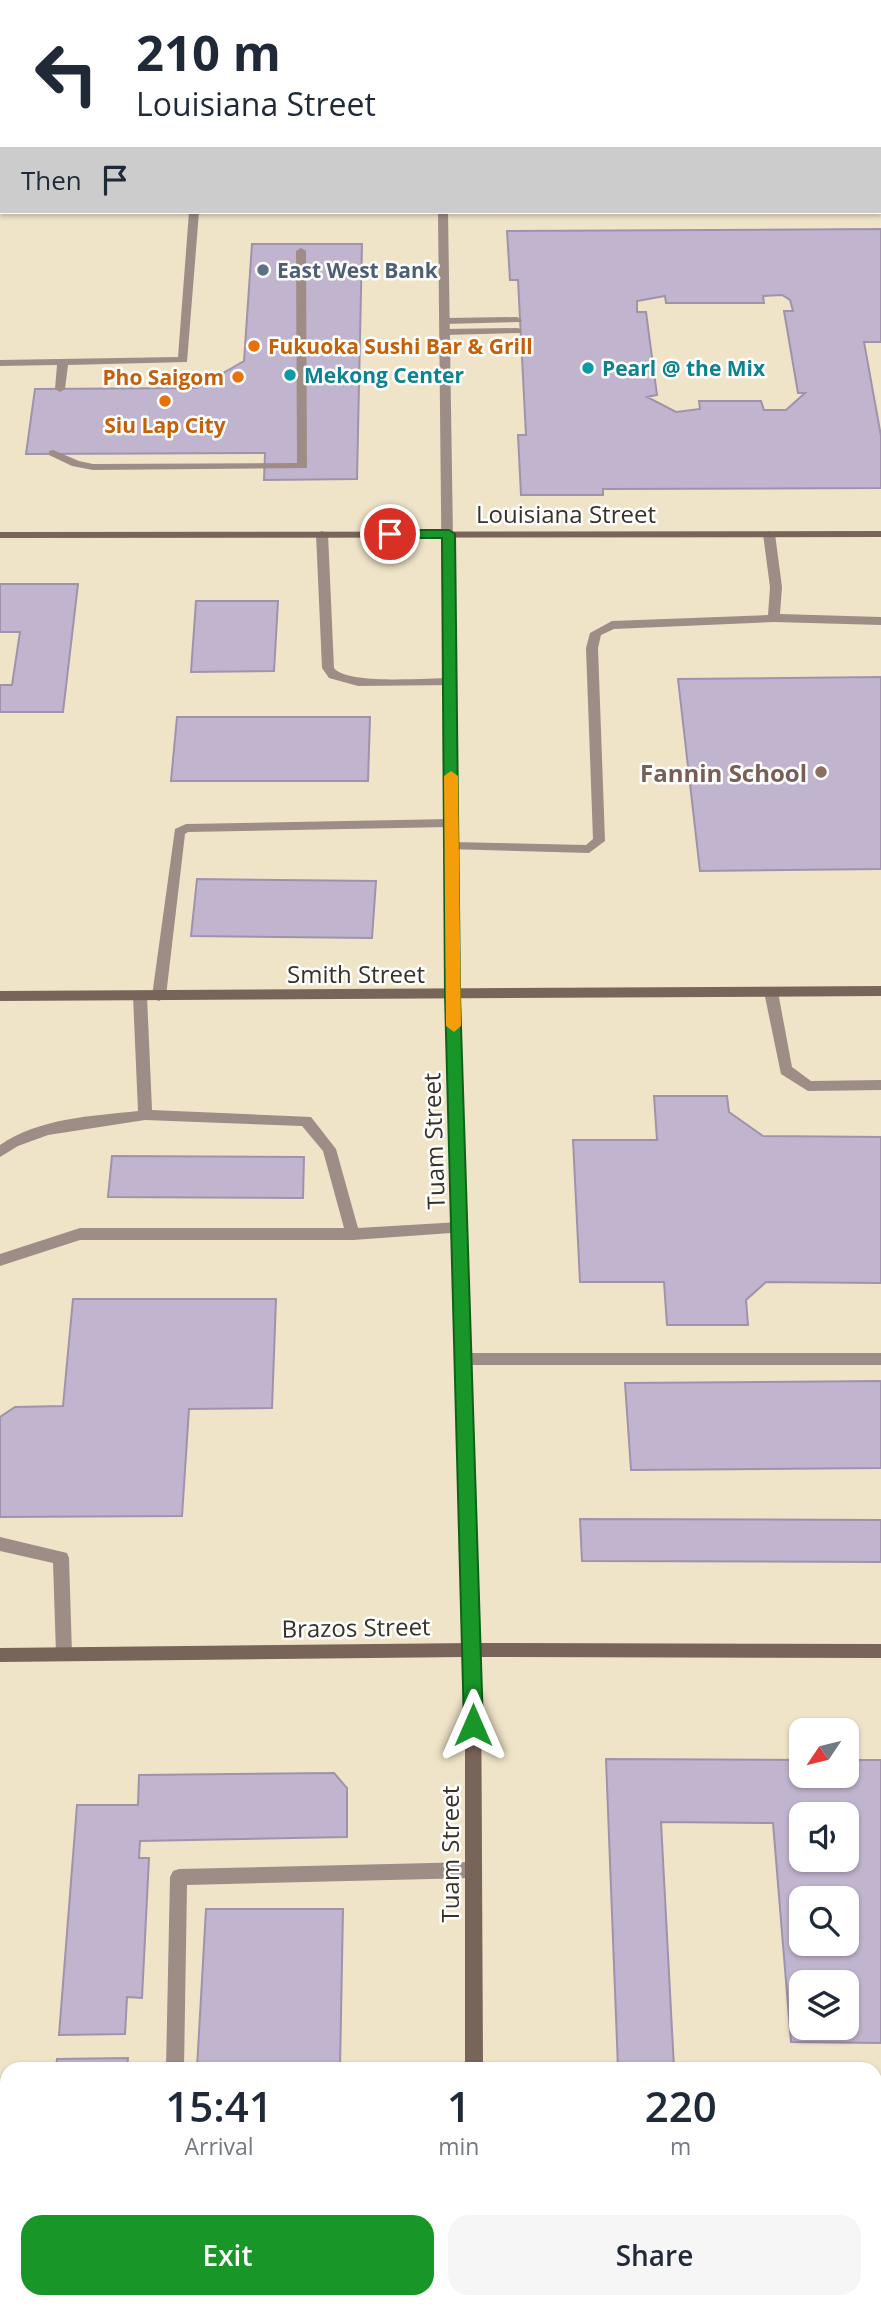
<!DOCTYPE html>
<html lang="en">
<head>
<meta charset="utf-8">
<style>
  :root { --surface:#fff; --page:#f6f6f7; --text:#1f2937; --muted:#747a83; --accent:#189628 }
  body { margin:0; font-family:"Open Sans",sans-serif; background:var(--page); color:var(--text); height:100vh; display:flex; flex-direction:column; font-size:26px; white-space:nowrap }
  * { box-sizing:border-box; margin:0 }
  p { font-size:23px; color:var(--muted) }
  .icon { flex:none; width:38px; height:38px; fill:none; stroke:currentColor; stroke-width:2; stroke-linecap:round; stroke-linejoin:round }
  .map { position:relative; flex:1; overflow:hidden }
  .side { position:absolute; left:0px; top:2062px; width:882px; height:247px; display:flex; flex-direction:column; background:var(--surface); border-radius:21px 21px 0 0; box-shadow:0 2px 5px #0004 }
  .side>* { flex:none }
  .banner { position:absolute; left:0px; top:0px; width:882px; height:214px; box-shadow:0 2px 5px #0004; background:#fff; color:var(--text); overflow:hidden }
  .needle { width:46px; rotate:235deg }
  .fabs { position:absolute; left:789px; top:1718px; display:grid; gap:14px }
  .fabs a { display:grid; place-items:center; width:70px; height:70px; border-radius:14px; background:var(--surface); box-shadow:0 2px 5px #0004; font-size:35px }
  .pin { position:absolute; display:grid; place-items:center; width:60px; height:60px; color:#fff; margin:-30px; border:4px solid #fff; border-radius:50%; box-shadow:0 2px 7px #0007 }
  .me { position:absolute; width:77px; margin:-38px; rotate:0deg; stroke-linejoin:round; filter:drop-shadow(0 0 5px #0008) }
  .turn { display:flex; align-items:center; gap:24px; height:147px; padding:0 21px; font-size:32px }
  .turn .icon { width:91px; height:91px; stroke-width:2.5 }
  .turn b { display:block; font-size:49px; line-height:60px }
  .then { display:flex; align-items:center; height:66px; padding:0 21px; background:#0003; gap:14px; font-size:26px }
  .eta { display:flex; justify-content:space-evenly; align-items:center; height:119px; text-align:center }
  .eta b { font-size:42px; font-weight:600; line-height:49px }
  .action { display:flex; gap:14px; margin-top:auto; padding:14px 21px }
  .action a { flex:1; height:80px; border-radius:21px; background:var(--accent); color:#fff; font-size:28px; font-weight:600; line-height:80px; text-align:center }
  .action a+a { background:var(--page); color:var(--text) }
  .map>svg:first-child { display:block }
  .building { fill:#c1b4ce; stroke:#9f93ac; stroke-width:2; fill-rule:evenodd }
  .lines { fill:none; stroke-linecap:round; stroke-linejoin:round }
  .lane { fill:#9d8d86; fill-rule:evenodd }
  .street { fill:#9d8d86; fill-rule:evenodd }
  .secondary { fill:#796459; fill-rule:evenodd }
  .route { fill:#189628; stroke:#10621a; stroke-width:2 }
  .slow { fill:#f59e0b }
  .service-dot { fill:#5c6f8a; stroke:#fff; stroke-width:2.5 }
  .food-dot { fill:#e8710a; stroke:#fff; stroke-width:2.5 }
  .culture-dot { fill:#0f9aa8; stroke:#fff; stroke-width:2.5 }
  .education-dot { fill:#8d6e63; stroke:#fff; stroke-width:2.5 }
  .labels { text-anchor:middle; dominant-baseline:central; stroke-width:5; stroke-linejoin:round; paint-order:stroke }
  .far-service-label { font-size:21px; font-weight:bold; fill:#4e5e75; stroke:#fff; text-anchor:start }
  .far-food-label { font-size:21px; font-weight:bold; fill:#c56008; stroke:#fff; text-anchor:start }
  .far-culture-label { font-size:21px; font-weight:bold; fill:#0d838f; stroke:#fff; text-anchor:start }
  .street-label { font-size:24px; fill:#363227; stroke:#fff }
  .education-label { font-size:24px; font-weight:bold; fill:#785e54; stroke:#fff; text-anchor:end }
</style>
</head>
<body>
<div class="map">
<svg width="881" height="2308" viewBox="0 0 881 2308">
  <rect width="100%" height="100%" fill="#efe4c8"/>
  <!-- building -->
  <path class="building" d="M0 0H272L2 2 0 32Z
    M659 0H721L725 2H660Z
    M0 109H2V170H0Z
    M881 229V342H864L881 436V488L603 489V495H521L518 435H526L518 280H510L507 231ZM782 295 790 300 793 311H784L798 393H805L786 410H764L761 401H699L700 409 676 412 647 397 657 395 646 312H637V301L665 296 666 303H764L763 296Z
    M252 244H362L357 479 264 480 265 453 26 454 35 389 197 388 244 361Z
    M0 584H78L63 712H0V685H12L20 632H0Z
    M196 601H278L274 671 191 672Z
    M881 677V869L700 871 678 679Z
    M177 717H370L368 781H171Z
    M197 879 376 881 372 938 191 936Z
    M654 1096H727L729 1112 763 1136 881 1137V1283L766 1282 746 1300 748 1325H667L664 1282H580L573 1140H657Z
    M112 1156 304 1157 303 1198 108 1197Z
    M73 1299H276L272 1408 189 1409 182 1516 0 1517V1417L15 1407 63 1406Z
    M881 1381V1468L631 1470 625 1383Z
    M580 1519 881 1520V1562L582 1561Z
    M606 1759 802 1760V1776H847V1760H881V2043L791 2042 773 1823 661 1822 674 2068H618ZM802 1815H847V1860H802ZM802 1899H847V1944H802ZM802 1983H847V2028H802Z
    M334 1773 347 1788V1837L140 1841 139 1858H149L142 1998 127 1997 125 2034 59 2035 77 1805H138L139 1775Z
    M206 1909H343L340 2068H197Z
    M128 2058 127 2068H56L57 2059Z
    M875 2180H881V2308H814L813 2301H875Z
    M39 2301H333V2308H104V2303L39 2305Z
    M628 2301H687V2308H628Z"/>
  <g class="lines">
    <!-- lane -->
    <path class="lane" d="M880 87H881V93H880Z
      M189 212H199L187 362 68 365 65 389 60 392 55 389 57 365 0 366V360L178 357Z
      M301 248 306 251 307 468 93 470 72 466 49 455V451L53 450 79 461 93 464 297 463 296 251Z
      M517 317 522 320 521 322 445 324 440 321 445 318Z
      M517 328 521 329V333L445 335 440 332 445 329Z
      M322 531 328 534 334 668C347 685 427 678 450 678L454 679V685L358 686 329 678 322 668 316 534Z
      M769 531 775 534 782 587 780 614 881 617V625L774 622 614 629 601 635 598 648 605 841 589 853 447 849 445 846 451 842 586 845 593 839 586 648 590 633 612 621 768 615 770 587 763 534Z
      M451 819 457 823 451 827 188 832 185 834 166 996 159 1001 154 999 152 996 175 829 186 824Z
      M771 987 778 992 792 1067 811 1081 881 1080V1090L808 1091 781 1074 764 992Z
      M140 991 147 996 152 1110 311 1117 336 1149 358 1228 460 1222 465 1224 467 1228 465 1232 353 1240H80L0 1266V1254L80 1228H344L323 1151 302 1126 145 1120 48 1135 18 1146 0 1157V1145C39 1118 92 1116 138 1111L133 996Z
      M464 1353H881V1365H464L459 1363 457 1359 459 1355Z
      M0 1537 67 1553 69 1558 72 1654 70 1659 64 1661 58 1659 56 1654 53 1563 0 1551Z
      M473 1862 479 1864 482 1870 479 1876 473 1878 187 1885 184 2068H166L170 1877 173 1871 179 1869Z"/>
    <!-- street -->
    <path class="street" d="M438 212H448L460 995 481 1650 479 1655 473 1657 467 1655 465 1650 446 995Z"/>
    <!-- secondary -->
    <path class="secondary" d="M880 190H881V196H880Z
      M0 197H2V203H0Z
      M881 531V537L0 538V532Z
      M881 986V996L0 1001V991Z
      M473 1643 881 1644V1658L481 1657 483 2068H465V1657L0 1662V1648Z
      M465 2301H485V2308H465Z"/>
  </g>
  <!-- route -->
  <path class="route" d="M449 530 455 534 460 995 483 1725 480 1731 473 1734 467 1731 464 1725 445 995 442 538H390L383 534 390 530Z"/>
  <!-- slow -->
  <path class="slow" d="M451 771 458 776 461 1026 454 1032 446 1026 444 776Z"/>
  <!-- markers -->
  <circle class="service-dot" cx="263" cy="270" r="7"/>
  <g class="food-dot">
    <circle cx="254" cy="346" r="7"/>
    <circle cx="238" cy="377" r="7"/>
    <circle cx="165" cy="401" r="7"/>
  </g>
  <g class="culture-dot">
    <circle cx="588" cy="368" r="7"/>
    <circle cx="290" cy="375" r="7"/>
  </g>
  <circle class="education-dot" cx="821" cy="772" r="7"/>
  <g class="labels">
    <!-- far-service labels -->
    <g class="far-service-label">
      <text x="277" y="270">East West Bank</text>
    </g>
    <!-- far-food labels -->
    <g class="far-food-label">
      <text x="268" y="346">Fukuoka Sushi Bar &amp; Grill</text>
      <text x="224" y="377" text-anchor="end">Pho Saigom</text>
      <text x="165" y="425" text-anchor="middle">Siu Lap City</text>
    </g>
    <!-- far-culture labels -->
    <g class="far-culture-label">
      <text x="602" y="368">Pearl @ the Mix</text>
      <text x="304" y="375">Mekong Center</text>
    </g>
    <!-- street labels -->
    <g class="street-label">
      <text x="566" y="513">Louisiana Street</text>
      <text x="356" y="973">Smith Street</text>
      <text transform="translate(433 1141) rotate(-92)">Tuam Street</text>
      <text transform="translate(356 1627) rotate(-1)">Brazos Street</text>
      <text transform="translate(449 1854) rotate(-90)">Tuam Street</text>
    </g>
    <!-- education labels -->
    <g class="education-label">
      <text x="807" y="772">Fannin School</text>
    </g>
  </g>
</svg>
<div class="fabs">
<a><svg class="needle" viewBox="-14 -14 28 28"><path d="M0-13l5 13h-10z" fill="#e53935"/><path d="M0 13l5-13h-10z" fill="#747a83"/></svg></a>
<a><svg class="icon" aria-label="sound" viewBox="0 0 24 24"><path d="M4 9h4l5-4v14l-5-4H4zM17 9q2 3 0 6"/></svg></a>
<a><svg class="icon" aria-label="search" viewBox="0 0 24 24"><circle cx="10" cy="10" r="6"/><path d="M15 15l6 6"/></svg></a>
<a><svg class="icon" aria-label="layers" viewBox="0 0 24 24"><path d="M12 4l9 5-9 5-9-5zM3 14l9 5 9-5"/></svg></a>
</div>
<div class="pin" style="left:390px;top:534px;background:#d93025"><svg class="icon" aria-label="arrive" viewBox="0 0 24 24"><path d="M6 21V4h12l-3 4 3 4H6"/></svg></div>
<svg class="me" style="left:473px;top:1725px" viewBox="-20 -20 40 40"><path d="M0-17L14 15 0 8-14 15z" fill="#189628" stroke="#fff" stroke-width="4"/></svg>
<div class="banner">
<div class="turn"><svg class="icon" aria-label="left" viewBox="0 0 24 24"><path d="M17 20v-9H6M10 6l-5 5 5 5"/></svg><div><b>210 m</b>Louisiana Street</div></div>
<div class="then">Then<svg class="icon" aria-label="arrive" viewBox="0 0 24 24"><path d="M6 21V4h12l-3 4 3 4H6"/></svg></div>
</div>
<section class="side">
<div class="eta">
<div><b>15:41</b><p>Arrival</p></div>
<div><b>1</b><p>min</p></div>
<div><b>220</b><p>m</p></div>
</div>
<div class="action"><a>Exit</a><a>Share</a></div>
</section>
</div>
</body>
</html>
